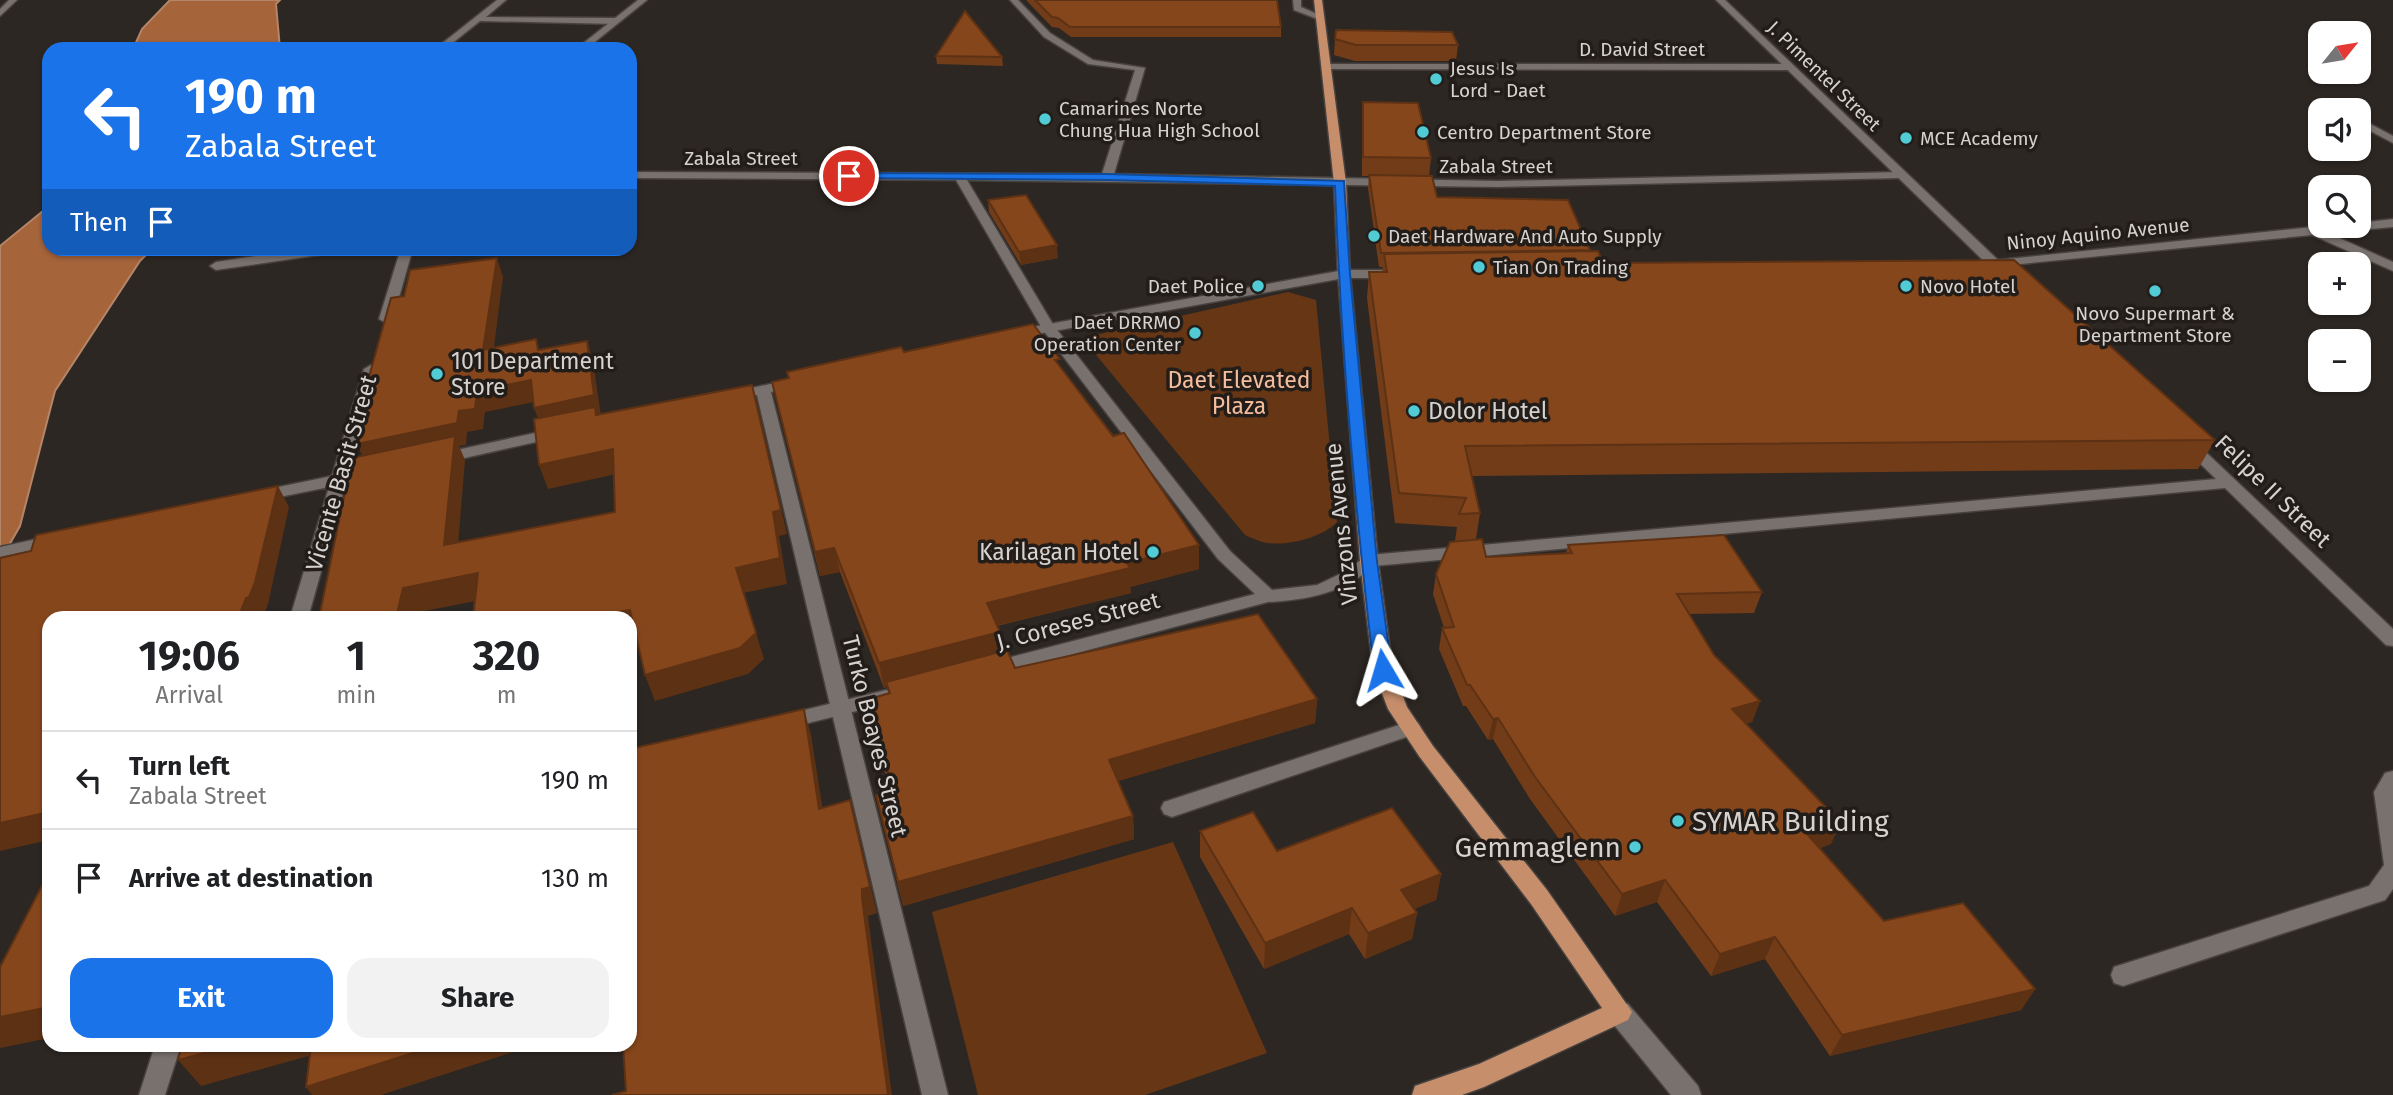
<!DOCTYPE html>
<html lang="en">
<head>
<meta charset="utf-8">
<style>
  :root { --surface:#fff; --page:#f2f2f2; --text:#202124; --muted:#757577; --line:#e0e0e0; --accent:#1a73e8 }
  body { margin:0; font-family:"Fira Sans",sans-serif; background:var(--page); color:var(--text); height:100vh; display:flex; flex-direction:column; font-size:26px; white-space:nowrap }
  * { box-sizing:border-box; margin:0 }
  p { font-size:23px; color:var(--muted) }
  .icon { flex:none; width:38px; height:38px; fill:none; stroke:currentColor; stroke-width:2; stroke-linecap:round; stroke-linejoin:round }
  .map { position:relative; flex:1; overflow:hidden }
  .drawer { position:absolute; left:42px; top:611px; width:595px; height:441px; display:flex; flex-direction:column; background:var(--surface); border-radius:21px; box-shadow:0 2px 5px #0004 }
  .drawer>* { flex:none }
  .hud { position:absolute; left:42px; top:42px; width:595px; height:214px; border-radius:21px; box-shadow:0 2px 5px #0004; background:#1a73e8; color:#fff; overflow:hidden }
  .needle { width:46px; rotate:60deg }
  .buttons { position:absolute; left:2308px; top:21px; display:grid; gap:14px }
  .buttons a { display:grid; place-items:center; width:63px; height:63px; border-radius:14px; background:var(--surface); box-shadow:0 2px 5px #0004; font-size:35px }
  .pin { position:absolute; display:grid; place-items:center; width:60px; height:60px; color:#fff; margin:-30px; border:4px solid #fff; border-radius:50%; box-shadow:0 2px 7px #0007 }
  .me { position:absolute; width:77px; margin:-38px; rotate:353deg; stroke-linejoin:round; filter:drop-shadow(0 0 5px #0008) }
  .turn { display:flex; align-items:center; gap:24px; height:147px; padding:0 28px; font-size:32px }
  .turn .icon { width:91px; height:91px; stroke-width:2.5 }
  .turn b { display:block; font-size:49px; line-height:60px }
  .then { display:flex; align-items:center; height:66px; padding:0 28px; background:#0003; gap:14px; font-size:26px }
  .eta { display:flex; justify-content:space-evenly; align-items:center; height:119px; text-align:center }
  .eta b { font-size:42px; font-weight:700; line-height:49px }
  .action { display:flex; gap:14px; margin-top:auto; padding:14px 28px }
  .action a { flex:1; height:80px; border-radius:21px; background:var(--accent); color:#fff; font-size:28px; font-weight:700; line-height:80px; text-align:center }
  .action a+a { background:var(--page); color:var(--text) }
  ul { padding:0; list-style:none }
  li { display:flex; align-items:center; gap:21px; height:98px; padding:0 28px; border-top:2px solid var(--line) }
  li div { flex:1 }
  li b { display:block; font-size:26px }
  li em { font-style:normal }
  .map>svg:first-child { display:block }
  .green { fill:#673614 }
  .water { fill:#a6643b; stroke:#b48567; stroke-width:2 }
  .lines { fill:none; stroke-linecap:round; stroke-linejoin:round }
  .lane-casing { stroke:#47423f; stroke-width:3 }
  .street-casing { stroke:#47423f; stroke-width:3 }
  .secondary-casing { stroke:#47423f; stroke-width:3 }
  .primary-casing { stroke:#47423f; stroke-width:3 }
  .lane { fill:#78716d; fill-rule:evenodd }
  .street { fill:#78716d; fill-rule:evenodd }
  .secondary { fill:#78716d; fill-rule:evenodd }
  .primary { fill:#c78e6b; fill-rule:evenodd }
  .wall { fill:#723c18 }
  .shaded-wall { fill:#5d3114 }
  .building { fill:#85461c; stroke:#5d3114; stroke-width:2 }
  .route { fill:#1a73e8; stroke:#114b97; stroke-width:2 }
  .poi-dot { fill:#51ccd4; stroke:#231d1a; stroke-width:2.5 }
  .labels { text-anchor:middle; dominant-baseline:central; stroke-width:7; stroke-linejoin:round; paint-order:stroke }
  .far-street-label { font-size:19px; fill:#d6d2cf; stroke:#231d1a }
  .far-poi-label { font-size:19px; fill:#d6d2cf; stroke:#231d1a; text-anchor:start }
  .poi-label { font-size:23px; fill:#d6d2cf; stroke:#231d1a; text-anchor:start }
  .park-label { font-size:23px; fill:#f5bc9b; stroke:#231d1a }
  .street-label { font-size:23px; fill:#d6d2cf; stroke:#231d1a }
  .near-poi-label { font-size:28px; fill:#d6d2cf; stroke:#231d1a; text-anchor:start }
</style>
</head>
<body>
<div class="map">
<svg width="2393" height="1095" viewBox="0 0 2393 1095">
  <rect width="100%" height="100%" fill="#2d2723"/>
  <!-- green -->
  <path class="green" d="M1288 292 1316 300 1337 522C1323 537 1289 546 1267 543 1260 542 1252 538 1245 535L1082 338Z
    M1173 842 1267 1053 1145 1095H978L932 912Z"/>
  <!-- water -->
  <path class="water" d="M170 0H280L276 4 280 49H133L142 29Z
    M49 206V248L152 249 140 261 55 391 20 526 0 561V246Z"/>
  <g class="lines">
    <defs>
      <path id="lane" d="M1293 0H1301V7L1324 17 1320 20 1294 10Z
        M310 248H345L339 252 216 270 210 266 216 262Z
        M1411 721 1418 723 1421 728 1418 733 1172 817 1164 814 1161 808 1164 802Z
        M2393 771V889L2385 900 2123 986 2114 983 2111 975 2114 967 2369 886 2384 865 2374 792 2385 773Z"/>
      <path id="street" d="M9 0H17L0 16V9Z
        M497 0H506L486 17 616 18 620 21 616 24 480 21 445 49H435Z
        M1010 0H1018L1050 33 1093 60 1145 68 1114 174 1498 181 1901 172 1907 175 1901 178 1498 187 967 180 1054 326 1230 551 1272 590 1317 585 1338 575 1369 555 2216 479 2179 443 2187 438 2193 440 2393 629V646L2386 645 2225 488 1374 566C1342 593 1309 600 1268 602L991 676 984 674 981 669 984 664 1255 594 1218 559 1043 330 956 180 630 178V172L1102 174 1135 70 1088 64 1044 37Z
        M1327 64H1789L1794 67 1789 70 1324 69 1322 67Z
        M2359 118 2393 136V143L2359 125Z
        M886 690 893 692 896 697 893 702 784 729 777 727 774 722 777 717 784 715Z"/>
      <path id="secondary" d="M638 0H647L586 49H576Z
        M1716 0H1725L1998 260 2313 227 2359 226V223L2393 219V227L2328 233 2393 262V271L2312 235 1990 267Z
        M401 248H413L393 319 386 323 379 319Z
        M1344 270H1393L1399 274 1393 278H1344L1016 338 1009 334 1016 330Z
        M371 365 378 369 349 472 370 468 378 473 376 476 346 483 308 618H290L329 487 260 501 252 496 254 492 332 476 364 369Z
        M794 379 801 383 799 386 771 392 948 1095H922L757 395 733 400 726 396 728 393Z
        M558 428 563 430 566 433 563 436 438 464 430 459 438 454Z
        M55 535 61 536 64 540 61 544 0 557V547Z
        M1619 1001 1628 1004 1698 1086 1701 1095H1671L1610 1020 1606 1012 1610 1004Z
        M155 1045H181L165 1095H139Z"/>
      <path id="primary" d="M1314 0H1322L1346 183 1350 274 1378 561 1393 670 1407 707 1433 746 1547 890 1632 1012 1628 1020 1484 1087 1462 1095H1412L1415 1086 1479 1064 1602 1008 1531 904 1419 756 1388 709 1373 670 1360 561 1338 274 1334 183Z"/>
    </defs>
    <!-- lane casing -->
    <use href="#lane" class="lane-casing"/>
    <!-- street casing -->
    <use href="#street" class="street-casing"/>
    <!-- secondary casing -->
    <use href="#secondary" class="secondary-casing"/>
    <!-- primary casing -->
    <use href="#primary" class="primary-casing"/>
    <!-- lane -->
    <use href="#lane" class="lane"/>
    <!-- street -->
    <use href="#street" class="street"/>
    <!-- secondary -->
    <use href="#secondary" class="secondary"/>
    <!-- primary -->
    <use href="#primary" class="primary"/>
  </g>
  <!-- wall -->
  <path class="wall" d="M1026 0H1277L1281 27V37H1071L1059 28 1052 27Z
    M1335 39 1458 45 1456 61H1355L1334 55Z
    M936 56 1002 57 1003 66 937 64Z
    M1363 102 1431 158 1429 176 1437 197 1590 250V251L1603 263 2215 440 2198 469 1471 476 1480 513 1476 539 1486 557 1566 553 1568 545 1762 592 1754 613 1689 614 1714 655 1760 701 1752 722 1746 724 1831 844 1820 848 1884 921 2035 989 2021 1010 1830 1056 1765 959 1711 976 1657 902 1615 916 1530 799 1493 739 1488 740 1466 706H1463L1439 649 1442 628H1444L1433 594 1436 574 1455 541 1457 527 1395 523 1367 298 1369 272H1382L1383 267H1379L1368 188 1369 176H1362V119Z
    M988 200 1058 258 1021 265 989 212Z
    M904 352 1060 366 1199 545V569L1130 587 1131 593 997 626 1002 652 1015 668 1317 699 1315 723 1118 781 1133 816 1134 839 903 906 876 795 891 790 868 724 863 701 888 693 887 687 884 688 840 572 820 576 777 404 788 378 787 372Z
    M1200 831 1277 851 1441 874 1436 900 1414 909 1417 913 1412 939 1365 959 1349 934 1264 969 1200 857Z"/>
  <!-- shaded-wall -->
  <path class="shaded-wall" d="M1057 245 1058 258 1021 265 1019 252Z
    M497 258 503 277 491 370 483 350Z
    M587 341 593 361 601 416 542 428 534 408Z
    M531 380 539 401 485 412 483 429 467 432 466 445 459 446 465 460 456 570 367 466 357 444 363 443 355 427 459 411 477 391Z
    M752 385 787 534 779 536 787 584 743 593 736 568Z
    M613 449 621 473 548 489 539 465Z
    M278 486 289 507 268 604 263 618H238Z
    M1199 545V569L1130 587 1131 593 990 627 987 603 1127 563Z
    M834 548 840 572 820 576 815 552Z
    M478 573 490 598 415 613 414 618H396L403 588Z
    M630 610 639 635 630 637V618H584Z
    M1000 632 1003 657 886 682 887 687 884 688 879 663Z
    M756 633 764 659 748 674 655 701 645 675Z
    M1317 699 1315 723 1111 783 1109 760Z
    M1760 701 1752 722 1724 731 1732 709Z
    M804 709 811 735 827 836 819 809Z
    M1498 718 1493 739 1488 740 1493 719Z
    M850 800 877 913 868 916 869 925 892 1095H888Z
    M49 812V840L0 851V823Z
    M1133 816 1134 839 903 906 898 882Z
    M1841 823 1831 844 1798 855 1807 834Z
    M1441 874 1436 900 1397 916 1401 890Z
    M1665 880 1657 902 1615 916 1622 894Z
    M1352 908 1349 934 1264 969 1265 943Z
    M1417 913 1412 939 1365 959 1368 933Z
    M1775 937 1765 959 1711 976 1720 954Z
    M2035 989 2021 1010 1830 1056 1842 1035Z
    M49 1007V1038L0 1048V1017Z
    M234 1045H329L333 1049 201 1086 178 1060Z
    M438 1045H535L381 1095H312L306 1087Z"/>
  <!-- building -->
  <path class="building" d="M1035 0H1277L1281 27H1070L1058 18 1052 17Z
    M965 11 1002 57 936 56Z
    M1336 30 1452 32 1458 45H1356L1335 39Z
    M1363 102 1418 103 1431 158 1363 157Z
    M1369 175 1432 176 1437 197 1568 200 1590 250 1381 253Z
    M1026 195 1057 245 1019 252 988 200Z
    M1598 251 1603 263 2014 260 2215 440 1465 446 1480 513 1459 514 1466 498 1399 493 1369 272H1387L1384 254Z
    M497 258 483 350 536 339 538 350 587 341 594 395 534 408 531 380 477 391 475 409 459 411 457 423 357 444 361 426 355 427 391 298 404 296 410 270Z
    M1033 324 1060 359 1055 360 1113 436 1124 433 1199 545 1127 563 1130 568 987 603 1000 632 879 663 834 548 815 552 772 382 789 378 787 372 901 347 904 352Z
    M752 385 781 510 773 512 780 558 736 568 756 633 740 648 645 675 630 610 584 618H473L478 573 403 588 396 618H319L352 458 455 436 444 545 615 512 613 449 539 465 534 419 595 407 596 415Z
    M278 486 255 582 249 597 246 598 238 618H49V812L0 823V558L31 551 36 535Z
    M1724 535 1762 592 1677 594 1714 655 1760 701 1732 709 1841 823 1807 834 1884 921 1963 903 2035 989 1842 1035 1775 937 1720 954 1665 880 1622 894 1535 777 1498 718 1493 719 1470 685H1467L1442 628 1454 627 1436 574 1450 542 1482 539 1486 557 1572 553 1568 545Z
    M1258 614 1317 699 1109 760 1133 816 898 882 876 795 894 790 863 701 890 693 886 682 1007 650 1015 668Z
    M804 709 819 809 850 800 870 887 862 889V898L888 1095H612L626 1091 623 1045H630V749Z
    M1392 808 1441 874 1401 890 1417 913 1368 933 1352 908 1265 943 1200 831 1253 812 1277 851Z
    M49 872V1007L0 1017V967Z
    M182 1045H234L178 1060Z
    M311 1045H438L306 1087Z"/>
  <!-- route -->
  <path class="route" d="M849 173 1107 174 1344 181 1350 274 1377 561 1392 670 1389 675H1377L1374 670C1355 510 1341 348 1335 186L1107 180 846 178V174Z"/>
  <!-- markers -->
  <g class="poi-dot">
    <circle cx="1436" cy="79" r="7"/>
    <circle cx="1045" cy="119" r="7"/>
    <circle cx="1423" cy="132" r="7"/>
    <circle cx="1906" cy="138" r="7"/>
    <circle cx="1374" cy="236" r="7"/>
    <circle cx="1479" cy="267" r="7"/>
    <circle cx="1258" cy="286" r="7"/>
    <circle cx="1906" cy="286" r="7"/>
    <circle cx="2155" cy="291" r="7"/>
    <circle cx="1195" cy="333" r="7"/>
    <circle cx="437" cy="374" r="7"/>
    <circle cx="1414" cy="411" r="7"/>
    <circle cx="1153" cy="552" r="7"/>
    <circle cx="1678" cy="821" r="7"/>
    <circle cx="1635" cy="847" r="7"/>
  </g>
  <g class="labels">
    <!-- far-street labels -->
    <g class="far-street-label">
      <text x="1642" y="49">D. David Street</text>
      <text transform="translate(1824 76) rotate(44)">J. Pimentel Street</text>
      <text x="741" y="158">Zabala Street</text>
      <text x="1496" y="166">Zabala Street</text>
      <text transform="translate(2098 234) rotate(-6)">Ninoy Aquino Avenue</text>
    </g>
    <!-- far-poi labels -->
    <g class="far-poi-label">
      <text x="1450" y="68">Jesus Is<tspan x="1450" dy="22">Lord - Daet</tspan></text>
      <text x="1059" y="108">Camarines Norte<tspan x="1059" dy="22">Chung Hua High School</tspan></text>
      <text x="1437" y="132">Centro Department Store</text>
      <text x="1920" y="138">MCE Academy</text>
      <text x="1388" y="236">Daet Hardware And Auto Supply</text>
      <text x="1493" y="267">Tian On Trading</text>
      <text x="1244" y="286" text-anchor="end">Daet Police</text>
      <text x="1920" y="286">Novo Hotel</text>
      <text x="2155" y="313" text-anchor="middle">Novo Supermart &amp;<tspan x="2155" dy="22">Department Store</tspan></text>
      <text x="1181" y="322" text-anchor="end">Daet DRRMO<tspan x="1181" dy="22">Operation Center</tspan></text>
    </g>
    <!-- poi labels -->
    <g class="poi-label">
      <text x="451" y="361">101 Department<tspan x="451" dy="26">Store</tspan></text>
      <text x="1428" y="411">Dolor Hotel</text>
      <text x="1139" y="552" text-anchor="end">Karilagan Hotel</text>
    </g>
    <!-- park labels -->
    <g class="park-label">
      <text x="1239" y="380">Daet Elevated<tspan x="1239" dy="26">Plaza</tspan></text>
    </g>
    <!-- street labels -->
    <g class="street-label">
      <text transform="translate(341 473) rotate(-74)">Vicente Basit Street</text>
      <text transform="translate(2273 491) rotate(44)">Felipe II Street</text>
      <text transform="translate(1341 524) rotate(-96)">Vinzons Avenue</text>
      <text transform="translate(1078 621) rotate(-15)">J. Coreses Street</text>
      <text transform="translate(875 736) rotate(76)">Turko Boayes Street</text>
    </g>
    <!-- near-poi labels -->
    <g class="near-poi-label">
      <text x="1692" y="821">SYMAR Building</text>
      <text x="1621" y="847" text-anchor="end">Gemmaglenn</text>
    </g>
  </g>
</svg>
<div class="buttons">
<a><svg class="needle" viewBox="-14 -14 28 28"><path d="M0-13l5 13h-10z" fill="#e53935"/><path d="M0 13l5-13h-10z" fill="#757577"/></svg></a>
<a><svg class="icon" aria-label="sound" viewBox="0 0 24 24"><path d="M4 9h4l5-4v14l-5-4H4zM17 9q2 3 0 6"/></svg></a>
<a><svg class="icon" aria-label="search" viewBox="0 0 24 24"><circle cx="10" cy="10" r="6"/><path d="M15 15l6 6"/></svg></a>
<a>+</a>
<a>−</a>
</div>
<div class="pin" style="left:849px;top:176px;background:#d93025"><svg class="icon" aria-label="arrive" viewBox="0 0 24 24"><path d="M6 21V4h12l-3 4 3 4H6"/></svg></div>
<svg class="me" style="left:1383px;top:670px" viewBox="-20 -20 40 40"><path d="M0-17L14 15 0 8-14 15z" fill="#1a73e8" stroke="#fff" stroke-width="4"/></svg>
<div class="hud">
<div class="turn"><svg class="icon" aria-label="left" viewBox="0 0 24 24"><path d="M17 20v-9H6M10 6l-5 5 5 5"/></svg><div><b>190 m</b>Zabala Street</div></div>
<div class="then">Then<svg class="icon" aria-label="arrive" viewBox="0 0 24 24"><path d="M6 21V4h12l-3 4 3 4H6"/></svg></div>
</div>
<section class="drawer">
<div class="eta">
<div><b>19:06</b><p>Arrival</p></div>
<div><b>1</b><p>min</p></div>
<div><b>320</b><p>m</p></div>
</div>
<ul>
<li><svg class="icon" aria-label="left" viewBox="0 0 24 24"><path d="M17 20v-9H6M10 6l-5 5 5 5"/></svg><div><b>Turn left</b><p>Zabala Street</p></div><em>190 m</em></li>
<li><svg class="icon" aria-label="arrive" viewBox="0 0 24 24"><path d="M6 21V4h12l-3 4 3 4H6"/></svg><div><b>Arrive at destination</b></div><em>130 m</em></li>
</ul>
<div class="action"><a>Exit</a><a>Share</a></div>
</section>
</div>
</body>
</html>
